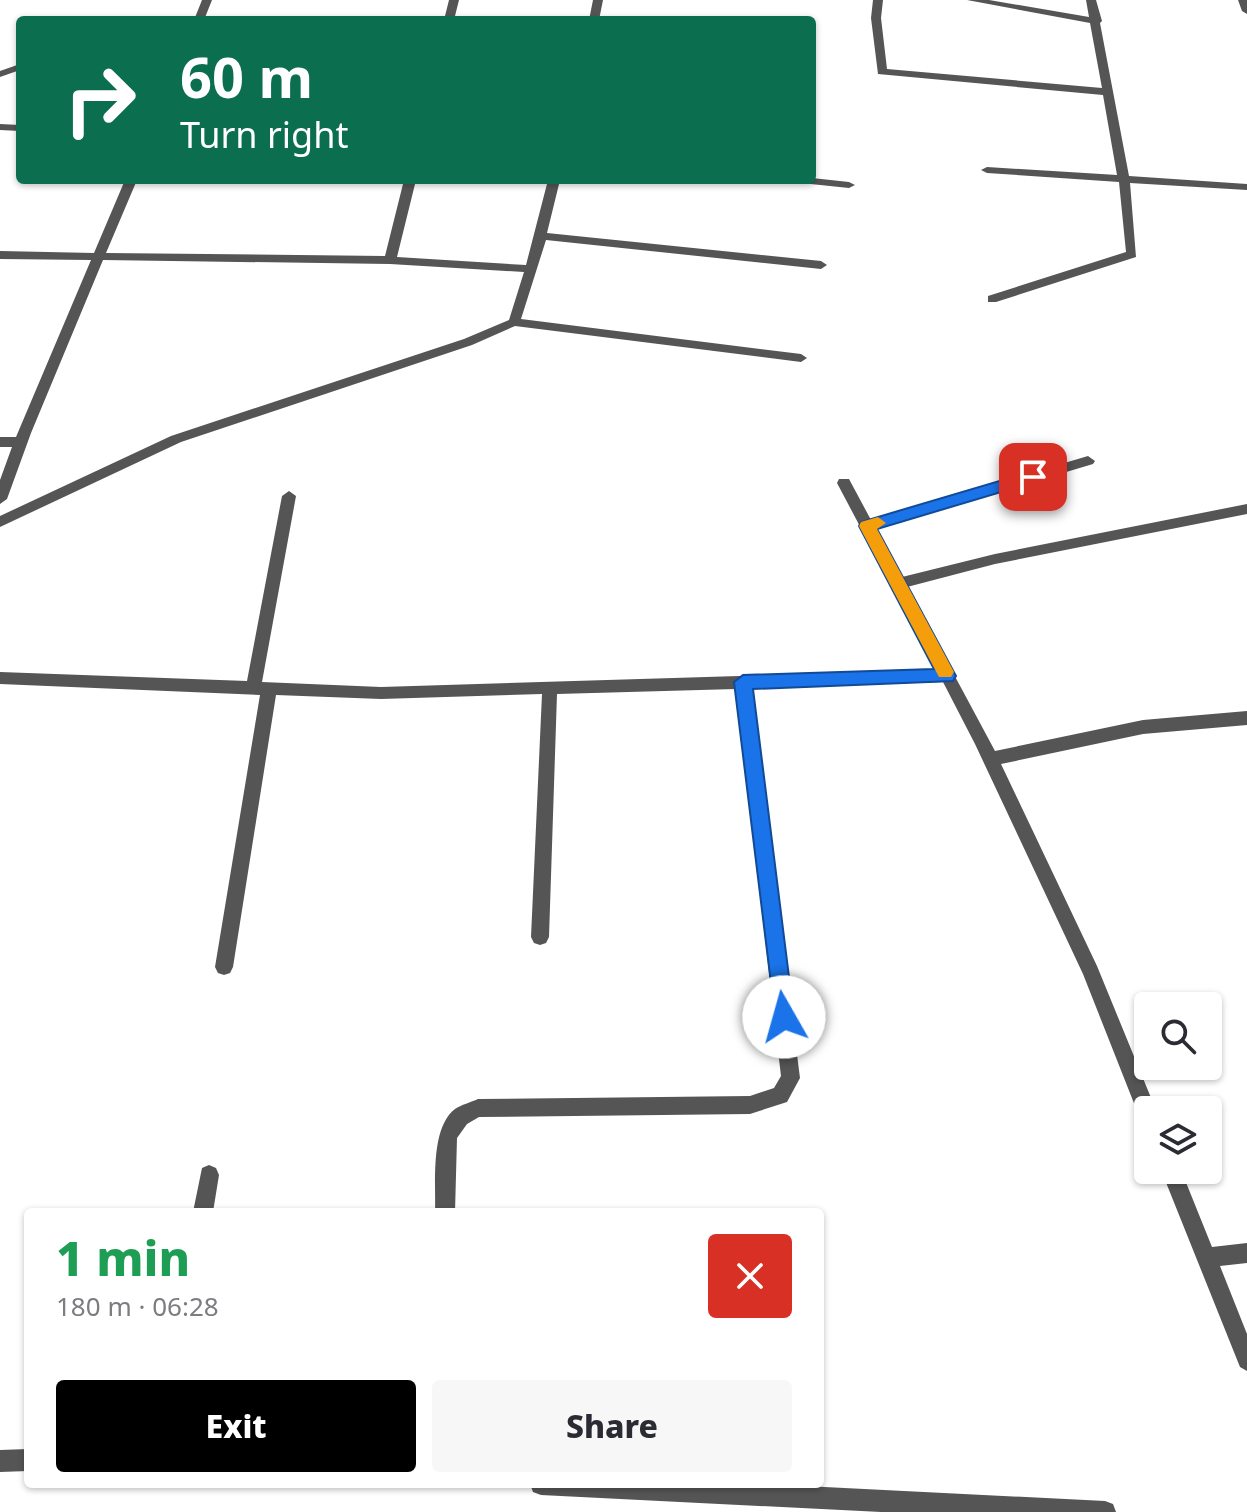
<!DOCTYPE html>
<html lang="en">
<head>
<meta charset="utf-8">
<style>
  :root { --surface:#fff; --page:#f7f7f7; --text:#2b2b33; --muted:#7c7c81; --accent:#000 }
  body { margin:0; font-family:"Noto Sans",sans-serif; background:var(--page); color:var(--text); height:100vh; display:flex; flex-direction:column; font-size:30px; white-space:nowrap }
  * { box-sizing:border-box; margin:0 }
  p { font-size:26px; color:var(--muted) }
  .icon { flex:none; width:44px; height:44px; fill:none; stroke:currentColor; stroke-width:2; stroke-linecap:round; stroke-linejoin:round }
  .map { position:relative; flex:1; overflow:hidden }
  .sheet { position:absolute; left:24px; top:1208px; width:800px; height:280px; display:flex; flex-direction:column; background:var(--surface); border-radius:8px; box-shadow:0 2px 6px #0004 }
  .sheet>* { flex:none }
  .top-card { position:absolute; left:16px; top:16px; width:800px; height:168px; border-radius:8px; box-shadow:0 2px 6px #0004; background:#0b6e4f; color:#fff; overflow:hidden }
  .tools { position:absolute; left:1134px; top:992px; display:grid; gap:16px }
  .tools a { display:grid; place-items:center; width:88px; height:88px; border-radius:8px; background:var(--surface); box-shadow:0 2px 6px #0004; font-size:40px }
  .pin { position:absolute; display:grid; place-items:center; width:68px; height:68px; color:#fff; margin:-34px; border-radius:16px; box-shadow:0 4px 12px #0006 }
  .me { position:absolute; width:88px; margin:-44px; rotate:353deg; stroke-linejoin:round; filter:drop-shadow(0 0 6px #0008) }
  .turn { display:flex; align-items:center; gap:28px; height:168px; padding:0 32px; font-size:36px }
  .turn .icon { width:104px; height:104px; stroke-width:2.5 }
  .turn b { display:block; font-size:56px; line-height:68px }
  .round { display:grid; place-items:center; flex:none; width:84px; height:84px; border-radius:8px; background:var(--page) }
  .headline { display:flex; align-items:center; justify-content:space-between; height:136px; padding:0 32px }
  h1 { font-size:48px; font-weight:800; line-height:60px; color:#1e9e55 }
  .primary-button { display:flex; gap:16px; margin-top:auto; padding:16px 32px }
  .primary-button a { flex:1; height:92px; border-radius:8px; background:var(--accent); color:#fff; font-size:32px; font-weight:800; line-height:92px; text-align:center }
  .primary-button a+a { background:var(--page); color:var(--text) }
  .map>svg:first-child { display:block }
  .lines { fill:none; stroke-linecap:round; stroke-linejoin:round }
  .street { fill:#555; fill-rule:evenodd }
  .route { fill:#1a73e8; stroke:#114b97; stroke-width:2 }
  .slow { fill:#f59e0b }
</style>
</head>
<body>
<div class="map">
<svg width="1247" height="1512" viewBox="0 0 1247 1512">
  <rect width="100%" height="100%" fill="#fff"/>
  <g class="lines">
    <!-- street -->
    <path class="street" d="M202 0H212L204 20H194Z
      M449 0H459L454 20H444Z
      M593 0H603L599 20H589Z
      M873 0H883L881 18 887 69 1102 88 1090 23 967 0H989L1089 17 1086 0H1096L1102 21 1100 23 1129 176 1247 184V190L1130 183 1136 257 996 302H988V296L1126 252 1119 182 987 173 981 170 987 167 1117 175 1103 95 878 74 871 18Z
      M1238 0H1247V14L1242 11Z
      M20 64V70L0 77V71Z
      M0 124 20 125V131L0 130Z
      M812 178 849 182 855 185 849 188 801 183 795 180H812Z
      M125 180H137L106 253 385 256 404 180H416L397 257 526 265 548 180H560L547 233 821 261 827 265 821 269 546 240 521 319 801 354 807 358 801 362 515 326 472 345 181 442 0 527V516L171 436 464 339 509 320 524 272 390 264 103 260 31 433 7 499 0 504V480L12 447H0V437H16L91 260 0 259V251L94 253Z
      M1088 456 1095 461 1093 464 876 529 902 577 995 554 1247 504V514L995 564 907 587 995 751 1143 720 1247 711V725L1143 734 1001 764 1097 966 1156 1110H1148V1124L1141 1121 1083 974 975 744 943 682 751 688 800 1078 787 1102 750 1114 479 1117 467 1124 457 1138 455 1212H435C436 1184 430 1128 455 1109 461 1105 471 1102 478 1099L750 1096 774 1088 781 1076 736 689 557 694 549 937 546 943 540 945 534 943 531 937 542 694 381 699 276 695 233 967 230 973 224 975 218 973 215 967 260 695 0 684V672L247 681 282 496 289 491 296 496 262 682 381 687 936 670 837 483 839 479H849L871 520Z
      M209 1165 216 1168 219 1175 213 1212H193L202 1168Z
      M1161 1170H1181L1212 1247 1247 1243V1263L1220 1266 1247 1334V1371L1240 1367Z
      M28 1449V1471L0 1472V1450Z
      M530 1484H765L1105 1501 1113 1504 1116 1512H881L541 1495 533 1492Z"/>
  </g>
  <!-- route -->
  <path class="route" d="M1033 471 1040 477 1038 481 877 529 956 676 953 681 753 689 794 1017 791 1024 784 1027 776 1024 734 682 743 675 934 669 859 526 861 522Z"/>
  <!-- slow -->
  <path class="slow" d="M878 517 886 523 877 529 954 672 951 677H939L859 526 861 522Z"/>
</svg>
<div class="tools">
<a><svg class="icon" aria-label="search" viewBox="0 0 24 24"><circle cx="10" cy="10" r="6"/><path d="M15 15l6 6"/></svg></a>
<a><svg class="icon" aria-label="layers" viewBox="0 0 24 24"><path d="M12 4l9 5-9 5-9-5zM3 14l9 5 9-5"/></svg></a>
</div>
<div class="pin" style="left:1033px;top:477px;background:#d93025"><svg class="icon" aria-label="arrive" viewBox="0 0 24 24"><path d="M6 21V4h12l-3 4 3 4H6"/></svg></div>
<svg class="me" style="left:784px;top:1017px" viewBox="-20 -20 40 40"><circle r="19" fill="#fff"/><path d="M0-13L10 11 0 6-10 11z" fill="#1a73e8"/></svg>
<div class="top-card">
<div class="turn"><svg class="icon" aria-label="right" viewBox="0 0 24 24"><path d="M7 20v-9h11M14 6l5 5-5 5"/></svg><div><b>60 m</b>Turn right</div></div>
</div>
<section class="sheet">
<div class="headline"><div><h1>1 min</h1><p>180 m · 06:28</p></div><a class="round" style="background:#d93025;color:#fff"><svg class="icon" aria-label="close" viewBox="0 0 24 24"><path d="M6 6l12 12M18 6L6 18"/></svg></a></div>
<div class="primary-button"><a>Exit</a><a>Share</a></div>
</section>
</div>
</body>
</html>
